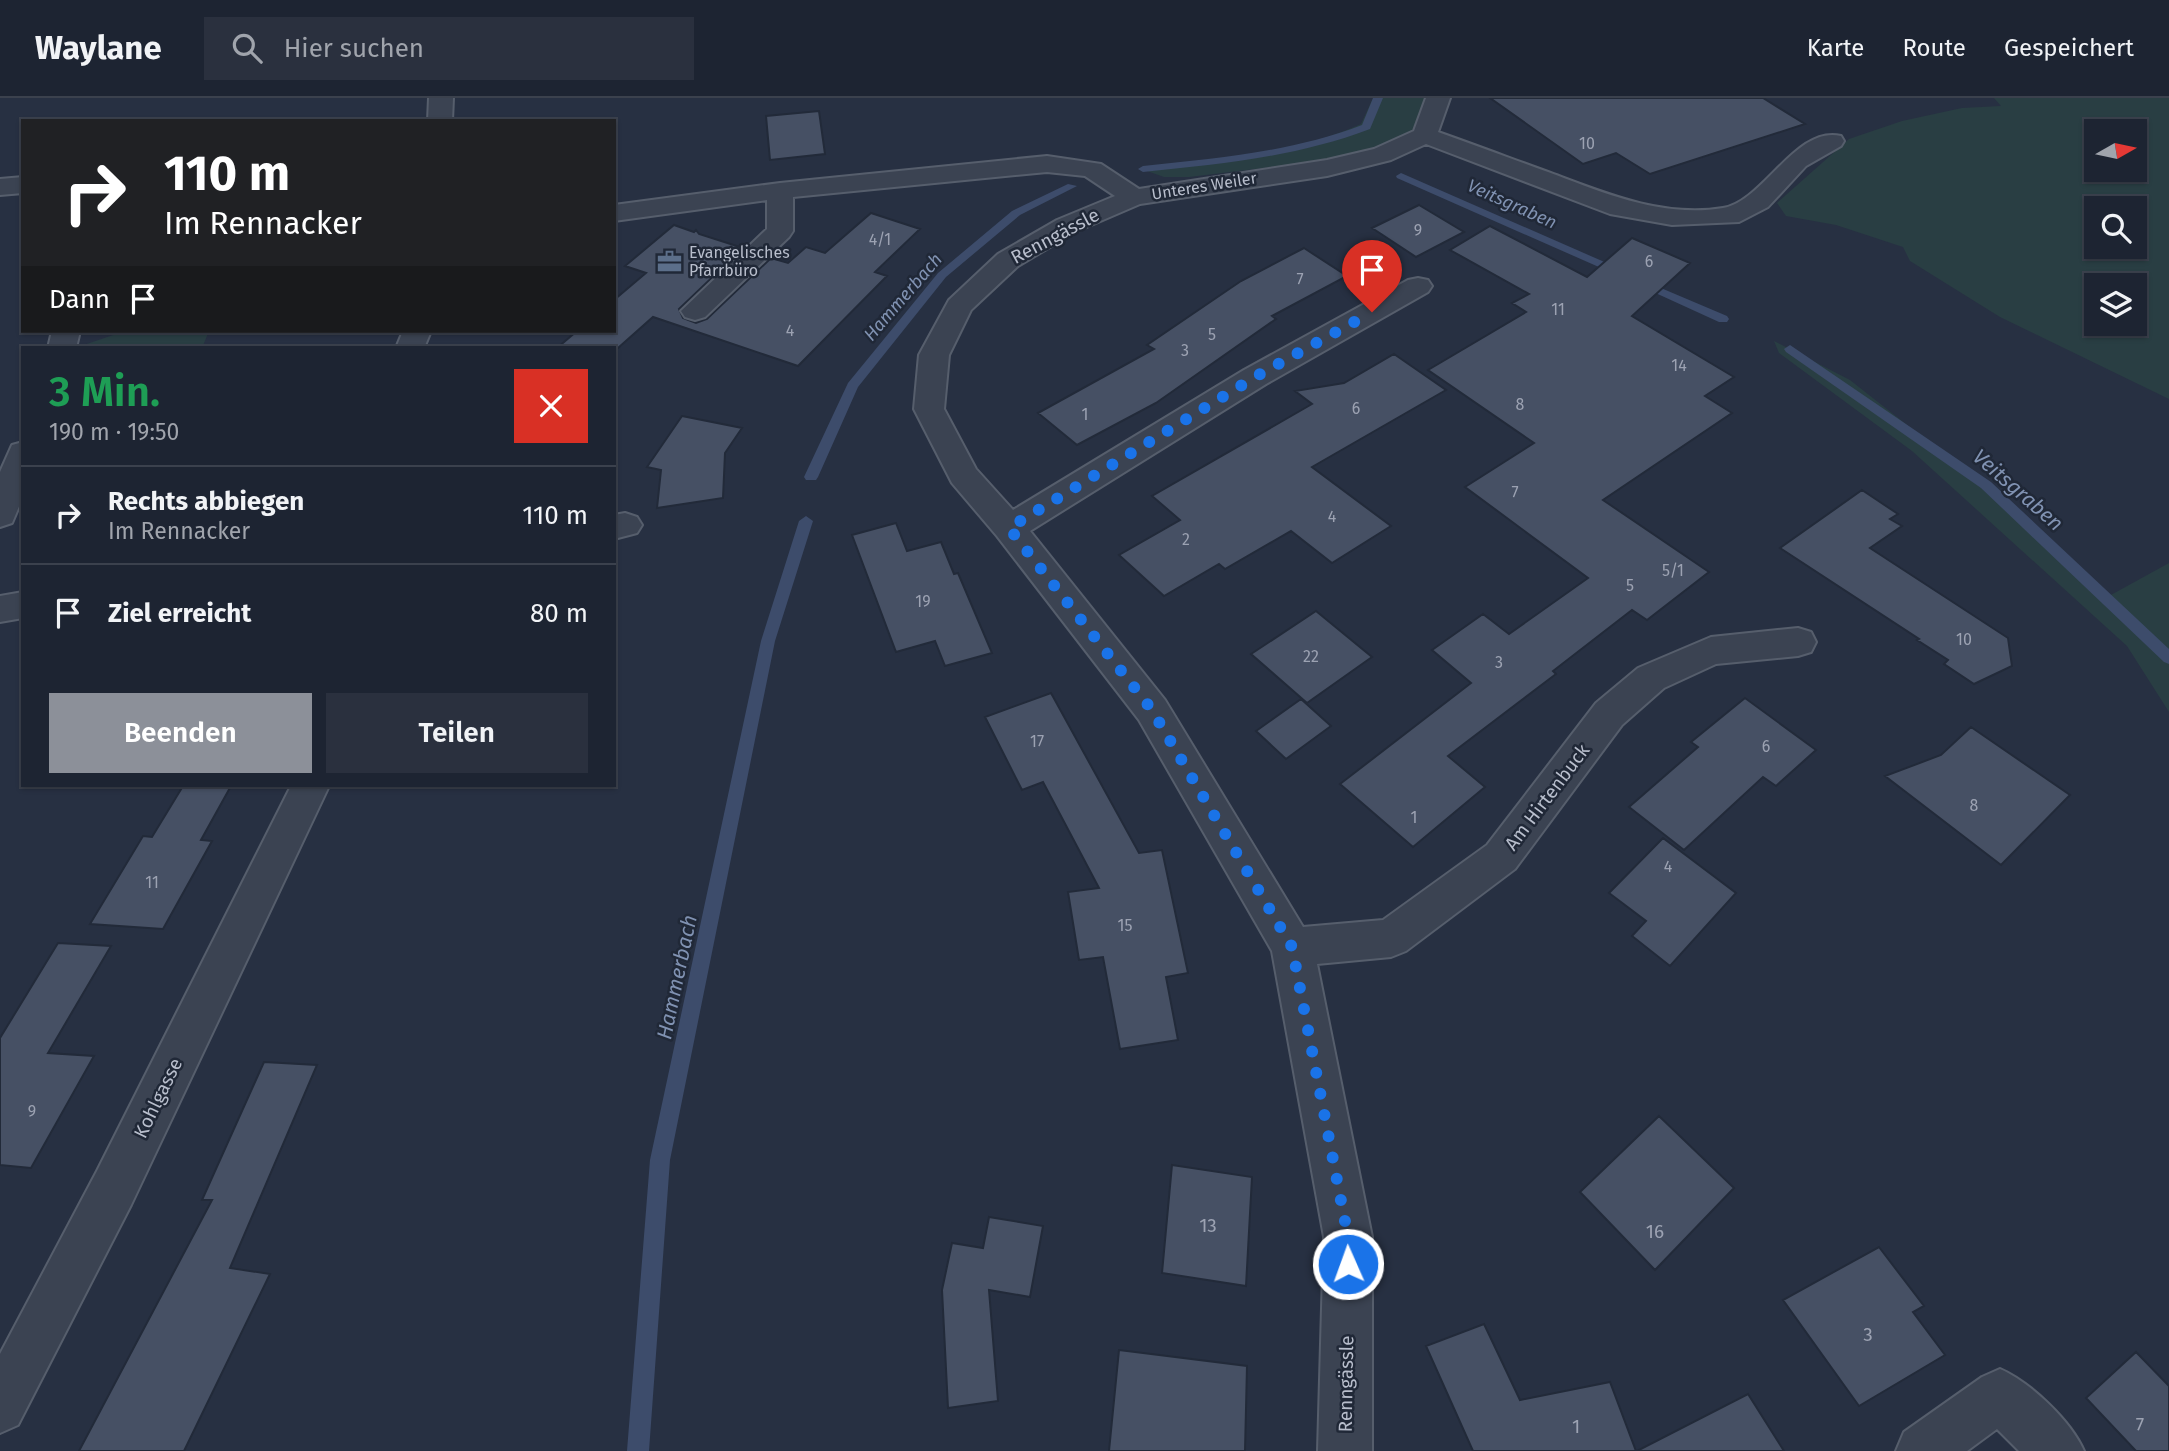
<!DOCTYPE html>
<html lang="de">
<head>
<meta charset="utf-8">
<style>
  :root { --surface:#1d2432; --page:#2a303e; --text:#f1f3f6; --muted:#a0a4ac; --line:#3b414d; --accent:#8c9099 }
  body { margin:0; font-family:"Fira Sans",sans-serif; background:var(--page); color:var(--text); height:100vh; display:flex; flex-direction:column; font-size:26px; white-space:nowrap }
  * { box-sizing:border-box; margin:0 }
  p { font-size:23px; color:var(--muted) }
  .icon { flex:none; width:38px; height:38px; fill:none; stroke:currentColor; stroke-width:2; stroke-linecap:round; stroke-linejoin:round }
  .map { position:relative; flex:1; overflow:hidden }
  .sheet { position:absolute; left:21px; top:248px; width:595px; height:441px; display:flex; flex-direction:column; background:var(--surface); border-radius:0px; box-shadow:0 2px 5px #0004,0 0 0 2px var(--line) }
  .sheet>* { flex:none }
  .banner { position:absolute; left:21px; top:21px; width:595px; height:214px; border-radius:0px; box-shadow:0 2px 5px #0004,0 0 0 2px var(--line); background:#202124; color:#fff; overflow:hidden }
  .needle { width:46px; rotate:81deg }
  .controls { position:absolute; left:2084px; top:21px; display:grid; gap:14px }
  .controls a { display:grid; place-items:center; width:63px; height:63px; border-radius:0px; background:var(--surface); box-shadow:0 2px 5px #0004,0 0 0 2px var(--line); font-size:35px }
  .pin { position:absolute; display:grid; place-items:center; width:60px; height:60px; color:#fff; margin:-72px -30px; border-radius:50% 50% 50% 0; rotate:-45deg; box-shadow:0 0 7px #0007 }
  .pin .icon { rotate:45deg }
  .me { position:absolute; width:77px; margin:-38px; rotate:358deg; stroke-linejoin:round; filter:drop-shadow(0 0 5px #0008) }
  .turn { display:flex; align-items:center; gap:24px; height:147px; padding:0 28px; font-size:32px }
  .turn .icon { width:91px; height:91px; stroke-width:2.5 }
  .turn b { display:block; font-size:49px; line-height:60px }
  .then { display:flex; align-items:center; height:66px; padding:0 28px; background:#0003; gap:14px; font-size:26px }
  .round { display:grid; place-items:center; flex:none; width:74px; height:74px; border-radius:0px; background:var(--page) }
  .head { display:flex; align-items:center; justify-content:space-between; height:119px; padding:0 28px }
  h1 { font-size:42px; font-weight:600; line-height:52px; color:#1e9e55 }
  .action { display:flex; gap:14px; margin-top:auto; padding:14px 28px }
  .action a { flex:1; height:80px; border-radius:0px; background:var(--accent); color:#fff; font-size:28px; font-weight:600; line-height:80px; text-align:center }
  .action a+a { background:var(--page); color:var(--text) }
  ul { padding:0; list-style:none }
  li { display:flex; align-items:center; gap:21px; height:98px; padding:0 28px; border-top:2px solid var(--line) }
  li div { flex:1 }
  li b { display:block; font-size:26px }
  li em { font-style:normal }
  header { display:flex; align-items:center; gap:42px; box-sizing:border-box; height:98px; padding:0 35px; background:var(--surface); border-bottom:2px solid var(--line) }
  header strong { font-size:33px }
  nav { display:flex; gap:38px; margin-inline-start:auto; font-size:24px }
  .search { width:490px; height:63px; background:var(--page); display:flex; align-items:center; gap:18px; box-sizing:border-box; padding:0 24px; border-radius:0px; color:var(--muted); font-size:26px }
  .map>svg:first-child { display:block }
  .green { fill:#293e43; fill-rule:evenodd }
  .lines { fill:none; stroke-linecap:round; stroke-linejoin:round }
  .stream { fill:#3d4c6b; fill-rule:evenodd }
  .building { fill:#465064; stroke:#222a39; stroke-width:2 }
  .minor-casing { stroke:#565e6c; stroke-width:4 }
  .minor { fill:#3b4352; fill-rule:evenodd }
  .route { stroke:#1a73e8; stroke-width:12; stroke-dasharray:0 21.6 }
  .labels { text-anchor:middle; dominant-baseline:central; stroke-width:5; stroke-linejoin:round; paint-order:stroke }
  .number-label { font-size:16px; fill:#9ca2b2 }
  .far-street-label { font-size:16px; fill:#b8becc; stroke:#202837 }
  .far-poi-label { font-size:16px; fill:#b8becc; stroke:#202837; text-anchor:start }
  .far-water-label { font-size:18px; font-style:italic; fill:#8092b2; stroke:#202837 }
  .street-label { font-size:19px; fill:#b8becc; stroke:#202837 }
  .near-number-label { font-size:19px; fill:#9ca2b2 }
  .water-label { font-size:21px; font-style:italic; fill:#8092b2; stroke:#202837 }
</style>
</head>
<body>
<header>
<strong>Waylane</strong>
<div class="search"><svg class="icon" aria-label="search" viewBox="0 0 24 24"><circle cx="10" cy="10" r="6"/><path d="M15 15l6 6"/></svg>Hier suchen</div>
<nav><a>Karte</a><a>Route</a><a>Gespeichert</a></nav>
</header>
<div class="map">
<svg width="2169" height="1353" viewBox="0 0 2169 1353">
  <rect width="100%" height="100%" fill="#273042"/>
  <!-- green -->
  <path class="green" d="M1373 0H1427L1422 26 1383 51 1337 61 1189 79H1164L1147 73C1220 63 1293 56 1361 26Z
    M1994 0H2169V301L2000 219 1910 163 1903 149 1836 127 1786 118 1777 105 1849 41 1902 23 1962 10 2001 8ZM2096 33H2135V72H2096ZM2096 110H2135V149H2096ZM2096 187H2135V226H2096Z
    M125 233H209L202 250H75Z
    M1774 243 1850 282 2034 427 2109 498 2169 465V614L2127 548 1912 353 1779 255Z"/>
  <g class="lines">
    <!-- stream -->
    <path class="stream" d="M1373 0H1383L1370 31C1296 59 1221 66 1143 74L1138 71 1143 68C1218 60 1291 54 1362 27Z
      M1401 75 1625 173 1627 175 1617 177 1397 80 1396 78Z
      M1068 86 1077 88 1020 117 946 179 858 289 818 379 816 382H806L804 379 848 285 938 175 1012 113Z
      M1642 182 1727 218 1729 221 1727 224H1719L1638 187V183Z
      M1790 247 1991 384 2169 551V566L2164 564 1981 390 1786 254 1784 251Z
      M806 418 813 423 775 543 670 1062 649 1353H627L650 1062 761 543 799 423Z"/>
  </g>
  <!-- building -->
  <path class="building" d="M1490 0H1763L1805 26 1650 76 1616 55 1583 66Z
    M819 13 825 56 770 62 766 18Z
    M1419 107 1464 134 1416 159 1372 130Z
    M871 115 920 131 875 174 887 178 798 268 653 219 618 250H557L577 233H614V202L646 175 625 168 674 127 694 134 696 132 699 136 743 150 679 211 683 220 696 225 707 221 771 160 788 165 806 149 825 155Z
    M1490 128 1587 179 1632 140 1690 165 1632 218 1734 279 1705 298 1732 315 1603 402 1709 474 1647 522 1632 512 1553 573 1556 576 1448 658 1485 689 1413 749 1340 686 1471 585 1432 552 1483 516 1509 536 1588 480 1465 389 1534 345 1428 272 1526 214 1512 205 1529 196 1450 152Z
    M1304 150 1347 178 1272 218 1276 221 1156 305 1077 347 1038 315 1154 251 1147 247 1241 183Z
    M1394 256 1446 292 1312 369 1391 428 1332 465 1291 433 1225 471 1219 466 1164 498 1119 457 1180 422 1152 398 1312 306 1295 293 1344 285Z
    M682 318 742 330 725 355 723 400 657 410 661 372 647 369Z
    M1862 392 1898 416 1890 421 1902 428 1870 450 2008 540 2012 568 1974 586 1944 566 1948 562 1917 542 1919 541 1780 450Z
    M896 425 907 453 941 444 954 476 958 475 992 555 945 568 935 543 896 554 852 437Z
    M1316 513 1372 559 1307 605 1251 556Z
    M1051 595 1139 755 1162 752 1188 875 1166 879 1178 942 1120 951 1103 859 1079 862 1068 794 1099 790 1043 684 1022 692 985 619Z
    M1745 600 1816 652 1776 688 1763 679 1684 752 1629 709 1698 649 1691 644Z
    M1301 601 1331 628 1286 661 1256 633Z
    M1971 629 2070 697 2001 767 1885 678 1941 657Z
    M183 688H231L201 742 212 743 163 831 90 826 143 738 152 739Z
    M1663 740 1736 795 1670 868 1632 838 1646 823 1609 795Z
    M58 845 111 848 48 955 94 958 31 1070 0 1067V940Z
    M264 964 317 967 230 1170 270 1176 184 1353H79L212 1102H202Z
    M1659 1018 1734 1090 1655 1172 1580 1094Z
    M1172 1067 1252 1079 1246 1188 1162 1175Z
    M989 1119 1043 1128 1030 1199 989 1192 998 1303 948 1310 942 1192 952 1145 983 1150Z
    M1879 1149 1924 1208 1913 1214 1945 1257 1859 1308 1783 1202Z
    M1484 1226 1520 1302 1610 1284 1636 1353H1473L1426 1248Z
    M1119 1252 1247 1268 1245 1353H1109Z
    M2136 1254 2169 1288V1353H2136L2086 1300Z
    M1748 1296 1784 1353H1637Z"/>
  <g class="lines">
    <defs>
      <path id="minor" d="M429 0H453L452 23H428Z
        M1426 0H1450L1438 34C1475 47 1512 61 1548 74 1604 95 1662 120 1723 110 1763 104 1796 27 1841 38L1844 43 1841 48 1806 68 1768 109 1739 124 1672 127 1610 116 1426 46 1391 62 1327 78 1140 106 1075 134 1018 168 971 212 949 257 944 311 976 371 1013 412 1244 272 1408 182 1418 180 1428 182 1432 188 1428 194 1266 286 1030 433 1165 602 1303 829 1383 822 1487 747 1596 605 1638 570 1711 539 1798 530 1811 534 1816 544 1811 554 1798 558 1716 566 1664 590 1622 627 1515 771 1406 853 1391 859 1317 866 1372 1139V1353H1318L1324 1139 1272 853 1139 622 997 438 952 385 914 311 919 257 949 202 998 156 1057 122 1115 98 1085 78 1047 74 793 99V133L789 139 705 219 695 222 685 219 681 213 767 131V102L614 123V107L780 85 1047 58 1101 66 1139 91 1327 62 1374 51 1414 33Z
        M23 79V95L0 97V81Z
        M52 233H80L76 250H48Z
        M403 233H431L424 250H396Z
        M23 344V399L12 425 0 429V374L12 347Z
        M625 415 637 419 642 427 637 435 614 441V417Z
        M23 494V520L0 524V498Z
        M291 688H329L131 1107 18 1327 0 1335V1256L97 1073Z
        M2000 1271C2030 1284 2071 1323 2084 1353H2019L1997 1331 1967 1353H1896L1904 1334 1982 1279Z"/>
    </defs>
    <!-- minor casing -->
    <use href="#minor" class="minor-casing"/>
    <!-- minor -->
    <use href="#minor" class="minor"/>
  </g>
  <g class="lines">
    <!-- route -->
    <path class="route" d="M1348 1166V1139L1292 849 1152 612 1009 430 1255 279 1372 214"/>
  </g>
  <!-- icons -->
  <defs>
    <symbol id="office-bare" viewBox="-9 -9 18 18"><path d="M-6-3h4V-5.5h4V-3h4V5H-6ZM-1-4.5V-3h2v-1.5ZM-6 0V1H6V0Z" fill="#5c6f8a" stroke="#202837" stroke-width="2.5" paint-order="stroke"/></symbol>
  </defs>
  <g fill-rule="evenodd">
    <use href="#office-bare" x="652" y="146" width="35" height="35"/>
  </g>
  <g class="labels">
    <!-- number labels -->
    <g class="number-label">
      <text x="1587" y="45">10</text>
      <text x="1418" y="132">9</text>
      <text x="880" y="141">4/1</text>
      <text x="1649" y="163">6</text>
      <text x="1300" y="181">7</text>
      <text x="1558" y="211">11</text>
      <text x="790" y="232">4</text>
      <text x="1212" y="236">5</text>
      <text x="1185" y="252">3</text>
      <text x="1679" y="267">14</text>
      <text x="1520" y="306">8</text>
      <text x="1356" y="310">6</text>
      <text x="1085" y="316">1</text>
      <text x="1515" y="394">7</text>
      <text x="1332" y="418">4</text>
      <text x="1186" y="441">2</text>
      <text x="1673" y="472">5/1</text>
      <text x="1630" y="487">5</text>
      <text x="923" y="503">19</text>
      <text x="1964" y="541">10</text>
      <text x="1311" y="558">22</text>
      <text x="1499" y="564">3</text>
      <text x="1037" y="643">17</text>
      <text x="1766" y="648">6</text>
      <text x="1974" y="707">8</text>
      <text x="1414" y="719">1</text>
      <text x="1668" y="768">4</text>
      <text x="152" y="784">11</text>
      <text x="1125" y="827">15</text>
      <text x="32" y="1013">9</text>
    </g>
    <!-- far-street labels -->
    <g class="far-street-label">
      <text transform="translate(1204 88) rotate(-9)">Unteres Weiler</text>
    </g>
    <!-- far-poi labels -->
    <g class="far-poi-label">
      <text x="689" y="154">Evangelisches<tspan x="689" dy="18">Pfarrbüro</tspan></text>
    </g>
    <!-- far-water labels -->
    <g class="far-water-label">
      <text transform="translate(1512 106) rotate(24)">Veitsgraben</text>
      <text transform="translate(903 199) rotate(-49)">Hammerbach</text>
    </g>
    <!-- street labels -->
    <g class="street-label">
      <text transform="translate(1055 138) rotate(-28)">Renngässle</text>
      <text transform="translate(1547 699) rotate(-53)">Am Hirtenbuck</text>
      <text transform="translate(158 1000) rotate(-64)">Kohlgasse</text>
      <text transform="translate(1346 1286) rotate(-89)">Renngässle</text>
    </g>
    <!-- near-number labels -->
    <g class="near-number-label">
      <text x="1208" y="1127">13</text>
      <text x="1655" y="1133">16</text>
      <text x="1868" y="1236">3</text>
      <text x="2140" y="1326">7</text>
      <text x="1576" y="1328">1</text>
    </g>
    <!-- water labels -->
    <g class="water-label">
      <text transform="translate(2018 392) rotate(41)">Veitsgraben</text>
      <text transform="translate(677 879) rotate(-78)">Hammerbach</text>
    </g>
  </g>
</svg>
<div class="controls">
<a><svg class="needle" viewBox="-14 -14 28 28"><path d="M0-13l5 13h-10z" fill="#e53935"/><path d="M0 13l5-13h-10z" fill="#a0a4ac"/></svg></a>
<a><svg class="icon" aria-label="search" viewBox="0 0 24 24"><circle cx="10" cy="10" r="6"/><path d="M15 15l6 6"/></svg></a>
<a><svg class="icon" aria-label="layers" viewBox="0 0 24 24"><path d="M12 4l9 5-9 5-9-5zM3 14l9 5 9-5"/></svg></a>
</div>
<div class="pin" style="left:1372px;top:214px;background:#d93025"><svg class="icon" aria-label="arrive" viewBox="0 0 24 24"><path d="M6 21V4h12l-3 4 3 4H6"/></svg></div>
<svg class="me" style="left:1348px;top:1166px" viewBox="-20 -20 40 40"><circle r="17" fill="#1a73e8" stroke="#fff" stroke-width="3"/><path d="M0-11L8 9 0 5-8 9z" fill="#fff"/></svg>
<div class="banner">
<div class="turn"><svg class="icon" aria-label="right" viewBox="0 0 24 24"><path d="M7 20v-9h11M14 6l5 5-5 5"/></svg><div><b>110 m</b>Im Rennacker</div></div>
<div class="then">Dann<svg class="icon" aria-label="arrive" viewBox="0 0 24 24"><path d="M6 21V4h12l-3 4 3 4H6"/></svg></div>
</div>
<section class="sheet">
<div class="head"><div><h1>3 Min.</h1><p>190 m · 19:50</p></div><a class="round" style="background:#d93025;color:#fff"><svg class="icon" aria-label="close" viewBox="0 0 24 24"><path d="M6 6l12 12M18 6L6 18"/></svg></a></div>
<ul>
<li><svg class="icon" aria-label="right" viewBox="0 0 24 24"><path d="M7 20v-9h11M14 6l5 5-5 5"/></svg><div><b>Rechts abbiegen</b><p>Im Rennacker</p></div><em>110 m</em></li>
<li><svg class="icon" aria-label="arrive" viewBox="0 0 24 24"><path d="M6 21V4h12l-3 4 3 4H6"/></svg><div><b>Ziel erreicht</b></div><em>80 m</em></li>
</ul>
<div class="action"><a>Beenden</a><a>Teilen</a></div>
</section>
</div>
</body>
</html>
